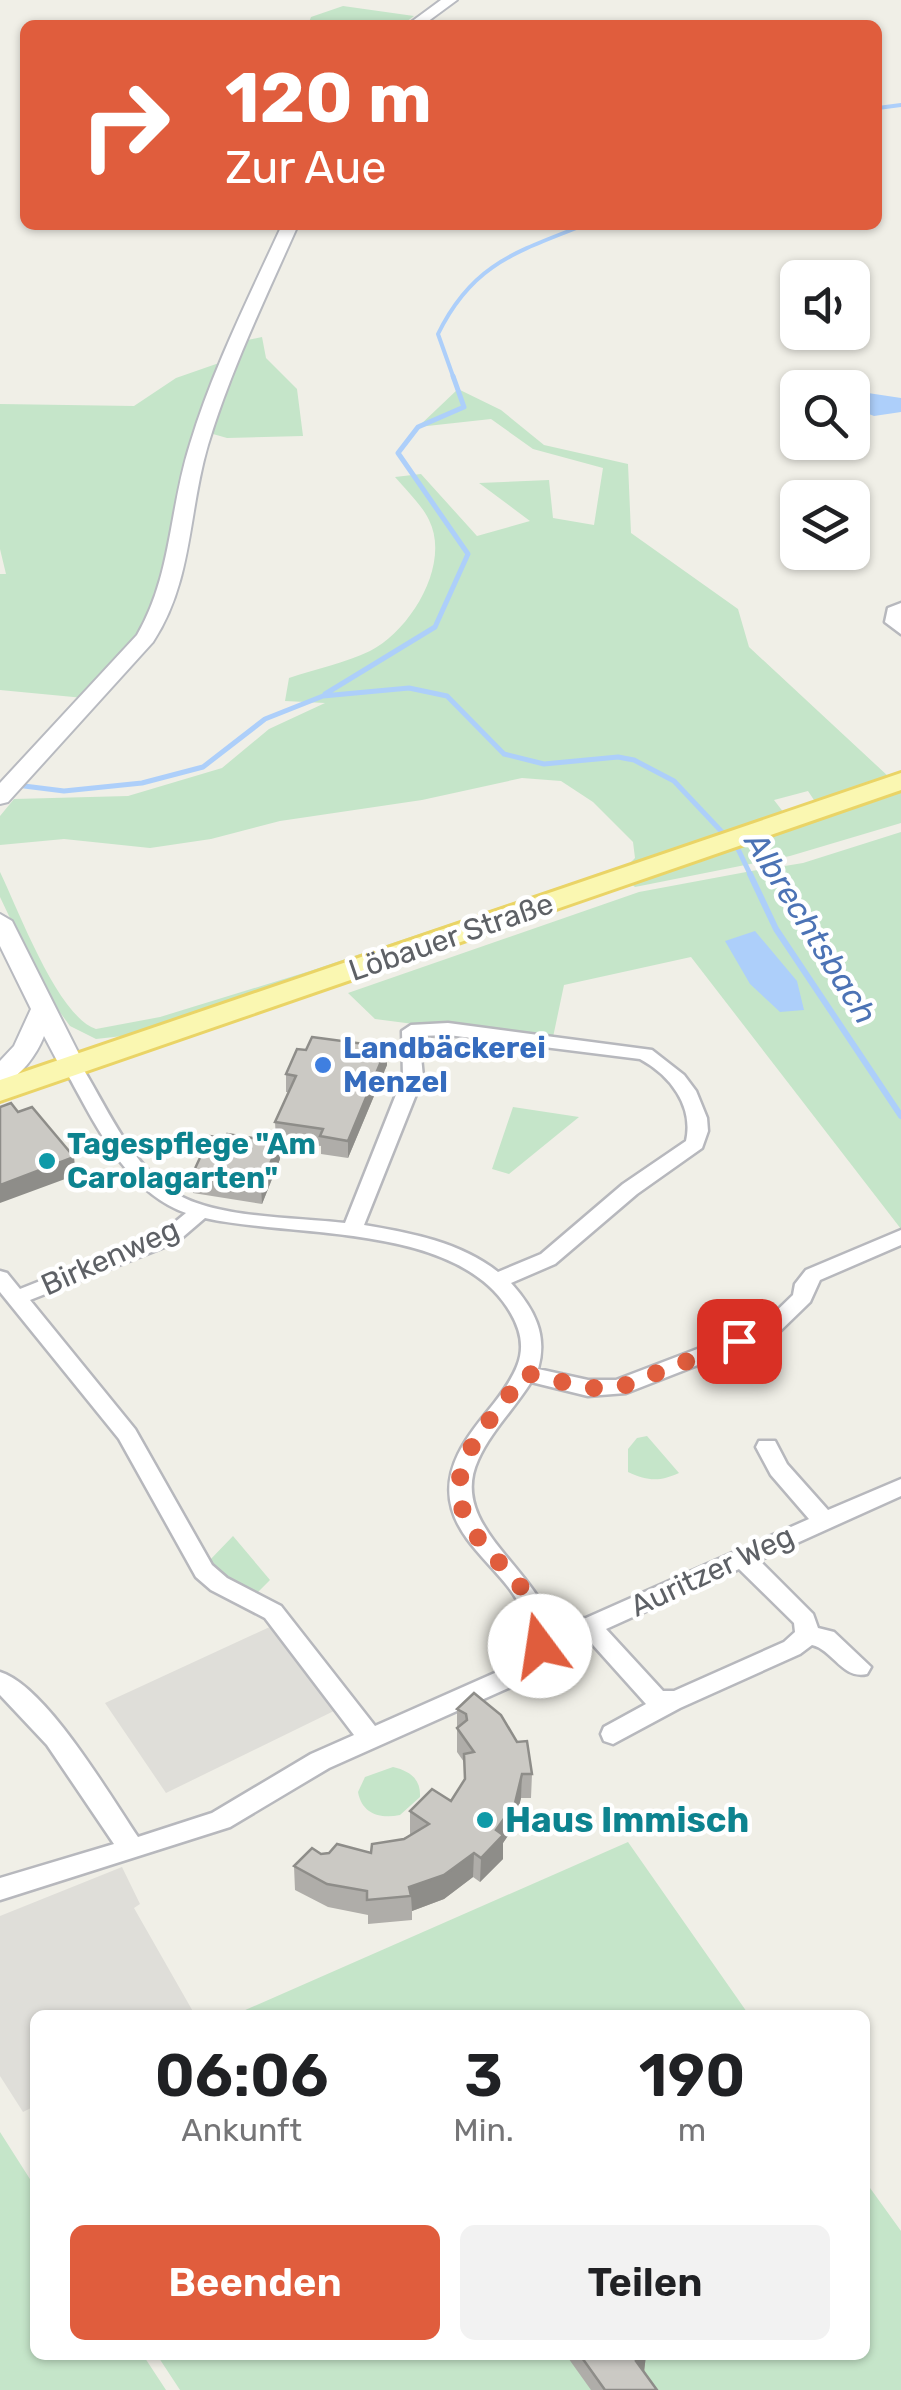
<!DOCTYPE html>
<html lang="de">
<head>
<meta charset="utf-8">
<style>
  :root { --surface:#fff; --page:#f2f2f2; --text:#202124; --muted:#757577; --accent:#e05d3d }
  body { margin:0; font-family:Rubik,sans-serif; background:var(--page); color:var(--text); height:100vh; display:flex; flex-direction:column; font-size:38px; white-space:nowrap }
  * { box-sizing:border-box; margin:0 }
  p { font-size:32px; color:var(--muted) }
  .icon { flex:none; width:55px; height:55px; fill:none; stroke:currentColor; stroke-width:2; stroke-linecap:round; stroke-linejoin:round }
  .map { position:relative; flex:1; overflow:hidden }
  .side { position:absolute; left:30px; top:2010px; width:840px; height:350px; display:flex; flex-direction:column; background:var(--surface); border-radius:15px; box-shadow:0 2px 8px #0004 }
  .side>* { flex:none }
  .guide { position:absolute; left:20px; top:20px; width:862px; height:210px; border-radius:15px; box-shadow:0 2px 8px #0004; background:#e05d3d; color:#fff; overflow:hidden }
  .tools { position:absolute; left:780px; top:260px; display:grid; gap:20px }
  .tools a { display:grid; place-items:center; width:90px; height:90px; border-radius:15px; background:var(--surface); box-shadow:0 2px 8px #0004; font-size:50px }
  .pin { position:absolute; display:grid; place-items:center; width:85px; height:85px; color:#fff; margin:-42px; border-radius:20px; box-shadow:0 5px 15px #0006 }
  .me { position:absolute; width:110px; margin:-55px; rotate:346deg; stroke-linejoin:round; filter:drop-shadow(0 0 8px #0008) }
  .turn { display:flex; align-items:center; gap:35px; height:210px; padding:0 40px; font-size:45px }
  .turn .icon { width:130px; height:130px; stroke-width:2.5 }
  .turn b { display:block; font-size:70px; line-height:85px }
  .eta { display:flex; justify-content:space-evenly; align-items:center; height:170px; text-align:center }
  .eta b { font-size:60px; font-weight:600; line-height:70px }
  .action { display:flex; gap:20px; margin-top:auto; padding:20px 40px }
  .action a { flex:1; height:115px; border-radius:15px; background:var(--accent); color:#fff; font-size:40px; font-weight:600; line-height:115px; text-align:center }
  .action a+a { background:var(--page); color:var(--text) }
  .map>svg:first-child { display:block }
  .industrial { fill:#dfded9 }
  .green { fill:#c5e5c9 }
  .water { fill:#adcffa }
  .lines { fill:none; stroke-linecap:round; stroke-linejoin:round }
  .stream-far2 { stroke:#adcffa; stroke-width:4 }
  .stream-far1 { stroke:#adcffa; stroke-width:5 }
  .stream { stroke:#adcffa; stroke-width:6 }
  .street-casing { stroke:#b7b8bd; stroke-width:5 }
  .secondary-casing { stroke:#b8bac0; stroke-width:4 }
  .primary-casing { stroke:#ead466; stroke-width:6 }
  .street { fill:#fff; fill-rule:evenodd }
  .secondary { fill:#fff; fill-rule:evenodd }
  .primary { fill:#faf7b1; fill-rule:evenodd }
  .wall { fill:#afada9 }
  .shaded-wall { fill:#8e8d89 }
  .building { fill:#cbc9c4; stroke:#8e8d89; stroke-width:2.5 }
  .route { stroke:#e05d3d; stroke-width:18; stroke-dasharray:0 32.4 }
  .shop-dot { fill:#3f7fe0; stroke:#fff; stroke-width:4 }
  .culture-dot { fill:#0f9aa8; stroke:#fff; stroke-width:4 }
  .labels { text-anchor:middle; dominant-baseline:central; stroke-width:9; stroke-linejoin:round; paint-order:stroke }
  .street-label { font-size:30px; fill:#5e6166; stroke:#fff }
  .shop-label { font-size:30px; font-weight:bold; fill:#366cbe; stroke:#fff; text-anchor:start }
  .culture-label { font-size:30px; font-weight:bold; fill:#0d838f; stroke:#fff; text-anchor:start }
  .water-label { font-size:32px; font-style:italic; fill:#4c73b5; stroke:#fff }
  .near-culture-label { font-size:35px; font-weight:bold; fill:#0d838f; stroke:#fff; text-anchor:start }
</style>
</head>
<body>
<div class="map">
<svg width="901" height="2390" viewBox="0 0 901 2390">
  <rect width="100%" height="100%" fill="#f0efe7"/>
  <!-- industrial -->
  <path class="industrial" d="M274 1625 338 1709 166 1793 105 1703Z
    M122 1867 140 1904 134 1908 195 2015H35V2106L23 2112 0 2076V1916Z"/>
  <!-- green -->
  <path class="green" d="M343 6 414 16 402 25H308L311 17Z
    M262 337 266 358 297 389 303 436 227 438 213 434 217 408 243 341Z
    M219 363 192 438 181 520 143 634 84 698 0 690V574H6L0 549V404L134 406 176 378Z
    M458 389 501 410 544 445 628 464 631 533 738 609 749 647 889 777 816 803 808 791 774 800 784 813 347 964 123 1036 96 1039 70 1026 45 992 0 897V872C18 909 58 1017 96 1029L160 1017 310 971 630 863 635 858 633 842 593 802 561 781 522 778 422 800 280 821 211 839 150 848 64 839 0 845V816L14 799 128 796 222 768 269 729 325 703 285 701 289 678C315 669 345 663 370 651 411 630 451 564 429 520 422 505 406 490 395 477L421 474 477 536 530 521 479 483 549 480 553 518 594 525 603 468 533 449 491 419 418 427Z
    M901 787V823L790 856 635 887 628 881Z
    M901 832V1229L691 957 564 985 552 1042 375 1019 348 993 639 892 757 870 761 878V870L803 863Z
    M513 1107 579 1117 509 1174 492 1169Z
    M647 1436 679 1473C659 1482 648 1481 628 1472V1449L637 1438Z
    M233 1536 270 1580 256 1594 232 1585 208 1562Z
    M393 1767C410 1771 421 1779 420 1797L400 1815C380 1819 362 1814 358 1792L365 1777Z
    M628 1842 749 2015H234Z
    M0 2132 35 2187V2355H143L166 2390H0Z
    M865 2181 901 2231V2390H180L157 2355H865Z"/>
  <!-- water -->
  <path class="water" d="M868 393 901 398V412L874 416 853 408V398Z
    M755 931 797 981 804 1010 780 1012 750 984 725 941Z"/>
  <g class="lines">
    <!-- stream-far2 -->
    <path class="stream-far2" d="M878 108 901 105
      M454 379 438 334C472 264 516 252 584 225"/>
    <!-- stream-far1 -->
    <path class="stream-far1" d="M325 694 435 627 468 554 398 453 418 427 464 407 453 376
      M0 783 64 791 142 783 203 767 265 719 323 696 409 688 447 696 504 754 544 764 618 757 634 760 674 781 738 849 751 876"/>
    <!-- stream -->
    <path class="stream" d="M750 874 776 929 901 1116"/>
    <defs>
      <path id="street" d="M901 603V634L885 622 888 608Z
        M448 1023 652 1050 684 1075 696 1091 707 1118 708 1131 702 1148 637 1194 555 1264 511 1283C534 1309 548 1334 538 1369L588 1380H616L763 1324 793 1295 795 1284 806 1270 901 1230V1245L820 1280 810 1302 777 1334 626 1393 588 1396 531 1382C515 1408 491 1431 478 1460 448 1524 534 1567 550 1623L586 1618 809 1519 771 1475 756 1447 759 1441H775L787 1464 828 1510 901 1479V1496L759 1560 813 1614 818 1628 834 1632 871 1667 867 1674C843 1680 833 1650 812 1645L800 1654 680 1708 613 1744 604 1741 601 1734 604 1727 646 1704 585 1636 549 1641 531 1678 329 1768 230 1827 0 1900V1878L114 1844 47 1745 0 1695V1672C46 1686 110 1796 138 1837L212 1813 311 1754 354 1735 265 1618 211 1590 196 1577 119 1439 0 1292V1271L7 1273 20 1289 163 1232 186 1213C124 1191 93 1119 63 1066L65 1062H79C106 1105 127 1158 169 1189 209 1219 295 1217 345 1223L403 1077 402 1031 411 1025ZM448 1035 640 1059C670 1075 694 1106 686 1141L623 1184 541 1254 498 1272C460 1242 411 1233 364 1225L423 1077 419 1036ZM205 1218C295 1238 451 1223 507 1307 532 1345 521 1368 495 1402 470 1433 440 1467 452 1509 468 1567 556 1596 515 1664L375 1726 281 1606 227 1578 212 1565 135 1429 30 1300 177 1242ZM739 1569 794 1623 795 1632 784 1642 674 1691H663L606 1629Z"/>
      <path id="secondary" d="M441 0H457L423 25H407Z
        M282 225H298C266 297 231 369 208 445 188 512 193 581 153 642L8 802 0 804V783L137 635C172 575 169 509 190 444 213 368 249 297 282 225Z
        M0 914 12 921 85 1066 81 1072H63L44 1036C37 1054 20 1079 0 1084V1061L14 1046 31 1009 0 946Z"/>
      <path id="primary" d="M901 773V790L0 1101V1080Z"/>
    </defs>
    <!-- street casing -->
    <use href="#street" class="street-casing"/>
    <!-- secondary casing -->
    <use href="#secondary" class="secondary-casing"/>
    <!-- primary casing -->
    <use href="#primary" class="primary-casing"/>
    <!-- street -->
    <use href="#street" class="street"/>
    <!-- secondary -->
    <use href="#secondary" class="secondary"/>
    <!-- primary -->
    <use href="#primary" class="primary"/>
  </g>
  <!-- wall -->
  <path class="wall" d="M387 1047V1065L348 1158 321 1154V1146L276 1140 275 1122 289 1092H286V1074L306 1050Z
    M280 1159 262 1204 193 1193 192 1175Z
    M474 1693 532 1774 531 1798H521L514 1827 503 1843V1859L480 1882 473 1877 444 1899 412 1911V1920L368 1924V1915L328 1907 295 1890 294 1866 321 1854 371 1853 410 1835V1811L451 1801 464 1780V1762L457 1752V1709Z
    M566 2355H646L644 2372 657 2390H591Z"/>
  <!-- shaded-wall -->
  <path class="shaded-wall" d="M387 1047V1065L348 1158V1141Z
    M279 1142 280 1159 262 1204 261 1186Z
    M74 1157 76 1175 0 1203V1185Z
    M522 1774 521 1798 514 1827 503 1843V1859L480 1882 481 1858 496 1830Z
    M474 1853 473 1877 444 1899 412 1911 411 1896 409 1887Z
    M646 2355 644 2372 636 2361Z"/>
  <!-- building -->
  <path class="building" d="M312 1037 387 1047 348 1141 320 1136 323 1129 275 1122 296 1076 286 1074 297 1049 306 1050Z
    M11 1103 18 1112 32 1107 74 1157 0 1185V1107Z
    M227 1134 279 1142 261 1186 192 1175 210 1136 225 1138Z
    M474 1693 501 1715 517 1742 527 1741 532 1774H522L515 1803 496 1830 503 1835 481 1858 474 1853 444 1875 409 1887 411 1896 367 1900V1891L327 1884 294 1866 312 1848 321 1854 329 1853 337 1844 371 1853 372 1844 404 1839 429 1824 410 1811 432 1789 451 1801 465 1779 464 1754 474 1752 457 1728 467 1720 466 1714 457 1709Z
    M580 2355H645L636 2361 657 2390H605Z"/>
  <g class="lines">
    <!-- route -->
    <path class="route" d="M540 1646C553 1575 434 1545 464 1463 477 1430 506 1402 525 1373L588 1388H618L739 1341"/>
  </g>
  <!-- markers -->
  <circle class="shop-dot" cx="323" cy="1065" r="10"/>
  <g class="culture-dot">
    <circle cx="47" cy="1161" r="10"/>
    <circle cx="485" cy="1820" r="10"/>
  </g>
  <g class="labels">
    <!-- street labels -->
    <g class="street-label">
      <text transform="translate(451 937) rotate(-19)">Löbauer Straße</text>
      <text transform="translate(110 1257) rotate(-24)">Birkenweg</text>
      <text transform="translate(712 1571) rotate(-25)">Auritzer Weg</text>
    </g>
    <!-- shop labels -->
    <g class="shop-label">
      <text x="343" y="1048">Landbäckerei<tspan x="343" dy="34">Menzel</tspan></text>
    </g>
    <!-- culture labels -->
    <g class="culture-label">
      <text x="67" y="1144">Tagespflege "Am<tspan x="67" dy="34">Carolagarten"</tspan></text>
    </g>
    <!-- water labels -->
    <g class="water-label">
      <text transform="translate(811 928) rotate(58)">Albrechtsbach</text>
    </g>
    <!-- near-culture labels -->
    <g class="near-culture-label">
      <text x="505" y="1820">Haus Immisch</text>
    </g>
  </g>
</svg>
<div class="tools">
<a><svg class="icon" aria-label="sound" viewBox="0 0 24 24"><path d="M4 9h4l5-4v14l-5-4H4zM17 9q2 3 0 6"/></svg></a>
<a><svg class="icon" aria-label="search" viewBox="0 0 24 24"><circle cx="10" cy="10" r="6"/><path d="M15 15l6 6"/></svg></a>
<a><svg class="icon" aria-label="layers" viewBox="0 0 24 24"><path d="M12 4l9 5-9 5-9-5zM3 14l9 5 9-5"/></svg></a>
</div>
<div class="pin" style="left:739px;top:1341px;background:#d93025"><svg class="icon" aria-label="arrive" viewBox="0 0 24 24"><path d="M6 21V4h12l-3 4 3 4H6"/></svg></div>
<svg class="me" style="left:540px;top:1646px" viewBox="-20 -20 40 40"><circle r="19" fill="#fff"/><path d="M0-13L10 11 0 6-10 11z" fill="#e05d3d"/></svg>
<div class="guide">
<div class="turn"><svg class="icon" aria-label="right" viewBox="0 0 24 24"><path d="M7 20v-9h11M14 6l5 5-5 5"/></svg><div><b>120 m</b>Zur Aue</div></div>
</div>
<section class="side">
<div class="eta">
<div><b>06:06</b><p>Ankunft</p></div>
<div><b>3</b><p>Min.</p></div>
<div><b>190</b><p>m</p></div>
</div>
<div class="action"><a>Beenden</a><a>Teilen</a></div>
</section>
</div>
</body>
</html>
